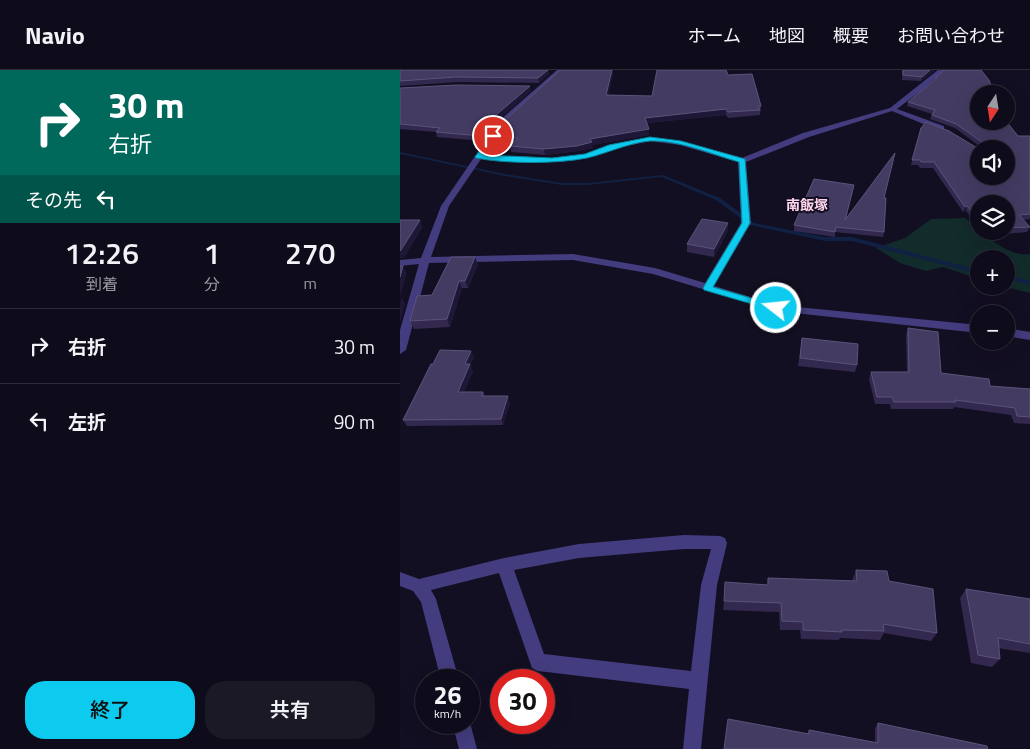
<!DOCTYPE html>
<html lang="ja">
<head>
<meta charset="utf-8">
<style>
  :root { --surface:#0e0b1a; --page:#1c1927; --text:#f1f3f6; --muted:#9b9ba2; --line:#2e2b39; --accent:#0dcbee }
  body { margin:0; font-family:"Titillium Web","Noto Sans JP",sans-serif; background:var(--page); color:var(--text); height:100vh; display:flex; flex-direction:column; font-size:19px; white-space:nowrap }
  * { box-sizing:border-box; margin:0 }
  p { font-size:16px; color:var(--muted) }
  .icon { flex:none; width:28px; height:28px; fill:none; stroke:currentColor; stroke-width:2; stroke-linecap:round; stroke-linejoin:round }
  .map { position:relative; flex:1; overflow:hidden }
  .sheet { display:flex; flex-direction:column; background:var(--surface); width:400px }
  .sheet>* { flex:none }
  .banner { background:#00695c; color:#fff; overflow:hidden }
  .needle { width:32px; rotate:192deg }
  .controls { position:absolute; left:570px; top:15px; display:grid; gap:10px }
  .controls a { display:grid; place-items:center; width:45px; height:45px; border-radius:50%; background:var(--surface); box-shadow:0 5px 20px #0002,0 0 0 1px var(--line); font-size:25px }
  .speed { position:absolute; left:15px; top:599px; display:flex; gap:10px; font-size:25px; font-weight:700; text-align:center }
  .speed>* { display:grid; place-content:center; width:65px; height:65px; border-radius:50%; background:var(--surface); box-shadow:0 5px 20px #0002,0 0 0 1px var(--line); line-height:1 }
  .speed small { font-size:12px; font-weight:400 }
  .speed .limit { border:8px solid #d22; background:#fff; color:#111 }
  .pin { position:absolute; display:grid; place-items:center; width:42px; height:42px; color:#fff; margin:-21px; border:2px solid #fff; border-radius:50%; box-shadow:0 1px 5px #0007 }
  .me { position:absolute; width:55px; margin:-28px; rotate:286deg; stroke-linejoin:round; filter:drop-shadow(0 0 4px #0008) }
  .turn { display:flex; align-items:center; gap:18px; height:105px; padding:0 25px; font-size:22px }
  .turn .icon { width:65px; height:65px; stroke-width:2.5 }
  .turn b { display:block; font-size:35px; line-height:42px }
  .then { display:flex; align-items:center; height:48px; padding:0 25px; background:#0003; gap:10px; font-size:19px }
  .eta { display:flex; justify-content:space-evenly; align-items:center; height:85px; text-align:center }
  .eta b { font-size:30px; font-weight:600; line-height:35px }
  .cta { display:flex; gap:10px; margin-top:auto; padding:10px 25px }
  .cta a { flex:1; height:58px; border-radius:20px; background:var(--accent); color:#111; font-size:20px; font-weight:600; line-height:58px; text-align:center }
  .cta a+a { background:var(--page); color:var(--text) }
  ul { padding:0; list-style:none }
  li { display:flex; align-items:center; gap:15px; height:75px; padding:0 25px; border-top:1px solid var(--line) }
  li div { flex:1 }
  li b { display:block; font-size:19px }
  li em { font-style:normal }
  header { display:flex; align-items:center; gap:30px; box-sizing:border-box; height:70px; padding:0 25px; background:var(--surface); border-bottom:1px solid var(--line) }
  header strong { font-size:24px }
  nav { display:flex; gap:28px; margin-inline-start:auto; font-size:18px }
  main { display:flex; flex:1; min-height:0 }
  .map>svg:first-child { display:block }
  .green { fill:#122b2b }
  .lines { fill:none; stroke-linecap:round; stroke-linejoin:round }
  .stream { fill:#102144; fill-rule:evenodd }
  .minor { fill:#433c7e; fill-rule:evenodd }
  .wall { fill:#33294f }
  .shaded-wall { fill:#1e1735 }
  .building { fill:#443b62; stroke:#5c537a }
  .route { fill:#0dcbee; stroke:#08849b }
  .labels { text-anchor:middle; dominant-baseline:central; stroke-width:4; stroke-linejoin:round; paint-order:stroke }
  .far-neighbourhood-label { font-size:14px; font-weight:bold; fill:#fdd4ec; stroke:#130f22 }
</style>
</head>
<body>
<header>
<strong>Navio</strong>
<nav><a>ホーム</a><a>地図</a><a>概要</a><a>お問い合わせ</a></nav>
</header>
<main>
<section class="sheet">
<div class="banner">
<div class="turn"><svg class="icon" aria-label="right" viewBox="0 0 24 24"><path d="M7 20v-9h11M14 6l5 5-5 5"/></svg><div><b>30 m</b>右折</div></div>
<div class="then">その先<svg class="icon" aria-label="left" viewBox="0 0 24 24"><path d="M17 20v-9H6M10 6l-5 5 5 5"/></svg></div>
</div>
<div class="eta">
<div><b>12:26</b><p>到着</p></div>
<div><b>1</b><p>分</p></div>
<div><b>270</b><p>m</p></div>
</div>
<ul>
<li><svg class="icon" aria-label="right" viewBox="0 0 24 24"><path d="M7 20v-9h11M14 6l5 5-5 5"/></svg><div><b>右折</b></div><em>30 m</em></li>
<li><svg class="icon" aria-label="left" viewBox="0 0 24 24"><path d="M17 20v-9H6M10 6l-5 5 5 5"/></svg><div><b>左折</b></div><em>90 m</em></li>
</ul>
<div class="cta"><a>終了</a><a>共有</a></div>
</section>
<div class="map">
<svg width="630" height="679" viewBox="0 0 630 679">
  <rect width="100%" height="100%" fill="#130f22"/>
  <!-- green -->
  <path class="green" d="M565 148C580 160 607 188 630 184V223L602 216H606V189H579V209L543 197 526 201 500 193 476 178 505 168 531 149Z"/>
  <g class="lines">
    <!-- stream -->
    <path class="stream" d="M0 82 105 104 162 113H188L263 105 320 128 354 153 425 167H452L579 200V204L452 171H425L350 155 316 130 262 107 188 115H162L105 106 0 84Z
      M606 205 630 211V215L606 209Z"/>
    <!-- minor -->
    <path class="minor" d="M157 0H164L105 54 84 85 152 88 185 84 208 75 250 67 281 71 342 88 403 63 490 38 538 0H545L522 20 497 39 544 56V60H538L492 41 409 67 346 92 351 153 314 216 377 235 579 255V263L376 241 253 204 173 190 29 193 6 280 0 284V260L19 194 0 196V190L21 188 41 136 99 51ZM250 71 280 75 338 92 341 153 305 213 255 198 173 184 31 187 49 136 81 89 152 92 186 88 213 79Z
      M606 258 630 262V270L606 266Z
      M284 465 320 466 325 468 327 473 317 515 301 679H283L289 619 138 601 132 598 99 503 31 520 36 529 59 610H41L21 532 13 521 0 516V502L19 509 104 488 179 474ZM284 479H311L301 515 291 601 144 584 114 500 179 488Z
      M69 649 77 679H59L52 652H69Z"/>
  </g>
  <!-- wall -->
  <path class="wall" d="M0 0 149 4 139 13 58 12 0 16Z
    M502 0H535L521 11 502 10Z
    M213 3 208 25 252 26 328 5 361 36 360 45 328 48 326 45 247 53 249 59V65L192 75 193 78 178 81 145 85 111 82 110 76 113 73 95 72 93 67Z
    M535 8 579 24 618 66H630V149L623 150 630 157 627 162 594 165 591 161H606V134H579V157L566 141 563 142 533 98H520L518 95H511L521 58 579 106 582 78 555 58 530 49 532 44 507 36 508 32 534 10Z
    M0 18 131 21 98 50 83 71 37 67 36 62 0 59Z
    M453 121 446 149 484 128V162L483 167 435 162V167L394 161V155Z
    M328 161 314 187 287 182V174Z
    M75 187 78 195 68 218H62L50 257 14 259 10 251Z
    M508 258 541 303 590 316 630 319V354L614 353 611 345 554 337 553 339H491L490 334H475L469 309 471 302H507L506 265Z
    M402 268 457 295 455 302 398 296Z
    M74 287 70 295 73 301 64 322H83L85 326 110 333 103 355 7 356 3 350 33 294Z
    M456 500 489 511 537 563 531 571 484 563 480 570 440 568 439 570 401 569 400 560H380L379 542 323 540 324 531 367 515 368 508 452 511Z
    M566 519 630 529V583L598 578 600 589 592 597 571 593 560 528Z
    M478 653 588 679H324L407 664 409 660 475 672V658Z"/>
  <!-- shaded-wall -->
  <path class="shaded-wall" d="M148 0H149V4L139 13 138 8Z
    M212 0H213V3L207 30 206 25Z
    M530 0H535L521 11 522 7Z
    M130 16 131 21 98 50 83 71 81 66 96 45Z
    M326 39V45L245 53V48Z
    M249 59V65L192 75 193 78 178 81 145 85 144 79 190 69Z
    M567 136 566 141 563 142 565 137Z
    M20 150 23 157 4 188H0V181Z
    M328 153V161L314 187V179Z
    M75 187 78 195 68 218 65 211Z
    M3 196 7 203 0 226V207Z
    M59 211 62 218 50 257 47 249Z
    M2 227 5 234 0 253V233Z
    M71 281 74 287 70 295 73 301 61 329 58 322 65 294Z
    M108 326 110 333 103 355 101 349Z"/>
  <!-- building -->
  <path class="building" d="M0 0H148L138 8 56 7 0 11Z
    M160 0H212L206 25 252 26 257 0H326L328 5 352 4 361 36H358L360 40 328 42 326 39 245 48 249 59 190 69 192 72 177 76 144 79 110 76 118 68 93 67 105 50Z
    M503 0H530L522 7 503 5Z
    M544 0H581L589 10 594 24H579V51H606L618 66H630V144L619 145 630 157 606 158V134H579V150L567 136 565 137 534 92H521L520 90H512L521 58 526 52 549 61 579 79V106H606V79H582L585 74 556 54 532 45 535 40 508 32 537 8H535Z
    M57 15 130 16 96 45 81 66 36 62 40 58 0 54V18Z
    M495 83 484 128H486L484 162 436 157 435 162 394 155 414 109 454 115 445 150Z
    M302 149 328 153 314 179 287 174Z
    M0 150H20L1 180 0 181Z
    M51 187H75L65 211H59L47 249 10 251 17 226 32 225Z
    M0 196H3L0 207Z
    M508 258 538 262 541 303 589 309 590 316 630 319V347L617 346 615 338 555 330 556 332H494L492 327H477L471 302H509Z
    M402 268 458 274 457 295 400 288Z
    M40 280 71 281 65 294H70L58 322H83L82 326H108L101 349 3 350 31 294H33Z
    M456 500 487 501 489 511 533 519 537 563 483 554 484 561 442 560V562L403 560V552L382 551 381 533 324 531 325 512 368 515V508L457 511Z
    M566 519 630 529V574L598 568 600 589 578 585Z
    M328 649 409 664V660L478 673V653L587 676 588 679H324Z"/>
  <!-- route -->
  <path class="route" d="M93 63 96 66 84 85 152 88 185 84 209 75 250 67 281 71 345 89 350 153 313 217 379 236 381 238 376 241 304 220 303 218 342 153 339 92C311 84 279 70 250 71 228 73 208 83 187 88 157 94 106 94 76 88L75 87 91 64Z"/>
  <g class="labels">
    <!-- far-neighbourhood labels -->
    <g class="far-neighbourhood-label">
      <text x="407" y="134">南飯塚</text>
    </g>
  </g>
</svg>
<div class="controls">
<a><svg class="needle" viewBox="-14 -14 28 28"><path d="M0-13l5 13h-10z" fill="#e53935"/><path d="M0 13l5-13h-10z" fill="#9b9ba2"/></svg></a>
<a><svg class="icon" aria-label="sound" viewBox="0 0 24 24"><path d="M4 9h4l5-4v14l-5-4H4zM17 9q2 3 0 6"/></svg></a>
<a><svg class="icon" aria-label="layers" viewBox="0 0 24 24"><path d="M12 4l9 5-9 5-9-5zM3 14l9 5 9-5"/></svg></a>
<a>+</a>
<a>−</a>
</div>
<div class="speed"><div>26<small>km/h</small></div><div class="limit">30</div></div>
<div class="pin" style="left:93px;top:66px;background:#d93025"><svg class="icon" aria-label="arrive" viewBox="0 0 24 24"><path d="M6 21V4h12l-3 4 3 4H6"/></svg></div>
<svg class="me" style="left:376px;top:238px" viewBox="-20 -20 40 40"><circle r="17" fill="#0dcbee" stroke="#fff" stroke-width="3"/><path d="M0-11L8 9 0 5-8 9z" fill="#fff"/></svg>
</div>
</main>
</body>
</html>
